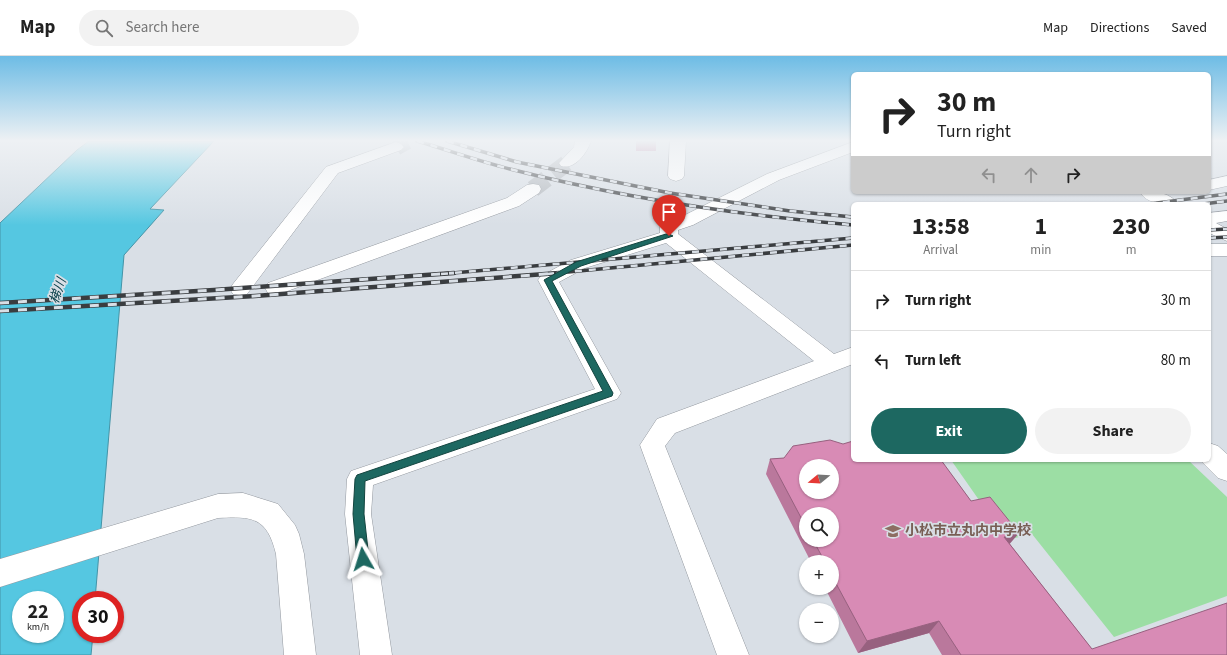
<!DOCTYPE html>
<html lang="en">
<head>
<meta charset="utf-8">
<style>
  :root { --surface:#fff; --page:#f2f2f2; --text:#222; --muted:#767676; --line:#e0e0e0; --accent:#1d6861 }
  body { margin:0; font-family:"Source Sans 3","Noto Sans JP",sans-serif; background:var(--page); color:var(--text); height:100vh; display:flex; flex-direction:column; font-size:15px; white-space:nowrap }
  * { box-sizing:border-box; margin:0 }
  p { font-size:13px; color:var(--muted) }
  .icon { flex:none; width:22px; height:22px; fill:none; stroke:currentColor; stroke-width:2; stroke-linecap:round; stroke-linejoin:round }
  .map { position:relative; flex:1; overflow:hidden }
  .sheet { position:absolute; left:851px; top:146px; width:360px; height:260px; display:flex; flex-direction:column; background:var(--surface); border-radius:6px; box-shadow:0 1px 3px #0004 }
  .sheet>* { flex:none }
  .top-card { position:absolute; left:851px; top:16px; width:360px; height:122px; border-radius:6px; box-shadow:0 1px 3px #0004; background:#fff; color:var(--text); overflow:hidden }
  .needle { width:26px; rotate:252deg }
  .controls { position:absolute; left:799px; top:403px; display:grid; gap:8px }
  .controls a { display:grid; place-items:center; width:40px; height:40px; border-radius:50%; background:var(--surface); box-shadow:0 1px 3px #0004; font-size:20px }
  .speed { position:absolute; left:12px; top:535px; display:flex; gap:8px; font-size:20px; font-weight:700; text-align:center }
  .speed>* { display:grid; place-content:center; width:52px; height:52px; border-radius:50%; background:var(--surface); box-shadow:0 1px 3px #0004; line-height:1 }
  .speed small { font-size:10px; font-weight:400 }
  .speed .limit { border:6px solid #d22; background:#fff; color:#111 }
  .pin { position:absolute; display:grid; place-items:center; width:34px; height:34px; color:#fff; margin:-41px -17px; border-radius:50% 50% 50% 0; rotate:-45deg; box-shadow:0 0 4px #0007 }
  .pin .icon { rotate:45deg }
  .me { position:absolute; width:44px; margin:-22px; rotate:354deg; stroke-linejoin:round; filter:drop-shadow(0 0 3px #0008) }
  .turn { display:flex; align-items:center; gap:14px; height:84px; padding:0 20px; font-size:18px }
  .turn .icon { width:52px; height:52px; stroke-width:2.5 }
  .turn b { display:block; font-size:28px; line-height:34px }
  .lanes { display:flex; align-items:center; height:38px; padding:0 20px; background:#0003; justify-content:center; gap:20px; direction:ltr }
  .lanes .off { opacity:.35 }
  .eta { display:flex; justify-content:space-evenly; align-items:center; height:68px; text-align:center }
  .eta b { font-size:24px; font-weight:700; line-height:28px }
  .cta { display:flex; gap:8px; margin-top:auto; padding:8px 20px }
  .cta a { flex:1; height:46px; border-radius:24px; background:var(--accent); color:#fff; font-size:16px; font-weight:700; line-height:46px; text-align:center }
  .cta a+a { background:var(--page); color:var(--text) }
  ul { padding:0; list-style:none }
  li { display:flex; align-items:center; gap:12px; height:60px; padding:0 20px; border-top:1px solid var(--line) }
  li div { flex:1 }
  li b { display:block; font-size:15px }
  li em { font-style:normal }
  header { display:flex; align-items:center; gap:24px; box-sizing:border-box; height:56px; padding:0 20px; background:var(--surface); border-bottom:1px solid var(--line) }
  header strong { font-size:19px }
  nav { display:flex; gap:22px; margin-inline-start:auto; font-size:14px }
  .search { width:280px; height:36px; background:var(--page); display:flex; align-items:center; gap:10px; box-sizing:border-box; padding:0 14px; border-radius:22px; color:var(--muted); font-size:15px }
  .map>svg:first-child { display:block }
  .green { fill:#9cdea4 }
  .water { fill:#55c7e1; stroke:#4494a7; fill-rule:evenodd }
  .lines { fill:none; stroke-linecap:round; stroke-linejoin:round }
  .minor-tunnel { stroke:#b3b8be; stroke-width:17; stroke-dasharray:17 8; stroke-linecap:butt }
  .minor-casing { stroke:#93989f; stroke-width:1 }
  .minor { fill:#fff; fill-rule:evenodd }
  .rail-far1-casing { stroke:#3a3d40; stroke-width:3.5 }
  .rail-casing { stroke:#3a3d40; stroke-width:4.5 }
  .rail-far1 { stroke:#d9dfe6; stroke-width:2.5; stroke-dasharray:7; stroke-linecap:butt }
  .rail { stroke:#d9dfe6; stroke-width:3; stroke-dasharray:9; stroke-linecap:butt }
  .wall { fill:#ba789c; fill-rule:evenodd }
  .shaded-wall { fill:#97617f }
  .building { fill:#d88bb5; stroke:#97617f; fill-rule:evenodd }
  .route { fill:#1d6861; stroke:#13443f }
  .labels { text-anchor:middle; dominant-baseline:central; stroke-width:3.5; stroke-linejoin:round; paint-order:stroke }
  .water-label { font-size:13px; font-style:italic; fill:#053c46; stroke:#d9dfe6 }
  .near-education-label { font-size:14px; font-weight:bold; fill:#785e54; stroke:#d9dfe6; text-anchor:start }
</style>
</head>
<body>
<header>
<strong>Map</strong>
<div class="search"><svg class="icon" aria-label="search" viewBox="0 0 24 24"><circle cx="10" cy="10" r="6"/><path d="M15 15l6 6"/></svg>Search here</div>
<nav><a>Map</a><a>Directions</a><a>Saved</a></nav>
</header>
<div class="map">
<svg width="1227" height="599" viewBox="0 0 1227 599">
  <rect width="100%" height="100%" fill="#d9dfe6"/>
  <!-- green -->
  <path class="green" d="M951 404H1188L1227 441V540L1114 581 1032 478 1007 484Z"/>
  <!-- water -->
  <path class="water" d="M89 85H214L150 153 164 154 124 199 95 544H81V578H93L91 599H0V167L77 94ZM21 544H55V578H21Z"/>
  <g class="lines">
    <!-- minor-tunnel -->
    <path class="minor-tunnel" d="M396 91 407 85
      M533 133 567 107"/>
    <defs>
      <path id="minor" d="M575 85H591C587 97 575 114 561 110L559 107 574 91Z
        M670 85H686L684 120 682 123 676 125 670 123 668 120Z
        M396 86 401 88 404 91 401 94 338 117 247 238 240 239 233 238 230 233 233 228 326 111Z
        M853 86V96L779 124 693 169 678 174V178L834 298 853 291V308L675 377 665 390 749 599H717L640 389 657 363 814 305 666 187 585 212 559 226 621 337 617 343 373 429 371 458 392 599H360L345 458 347 423 351 415 595 333 538 224 541 220 571 204 660 177V171L663 167 681 161 767 118Z
        M1227 120V130L1209 134V124Z
        M533 128 539 129 541 133 539 137 519 150 282 237 275 238 268 237 265 232 268 227 507 142 527 129Z
        M1140 136C1153 136 1169 135 1178 148 1164 148 1148 149 1140 136Z
        M1227 155V165L1216 167 1227 173V185L1209 177V157Z
        M1209 188H1227V200H1209Z
        M1209 387 1218 390 1227 398V425L1218 422 1200 404H1209Z
        M243 437 278 448 295 469 299 478 304 498 316 599H284L276 498C267 461 252 460 218 462L0 531V503L218 438Z"/>
    </defs>
    <!-- minor casing -->
    <use href="#minor" class="minor-casing"/>
    <!-- minor -->
    <use href="#minor" class="minor"/>
    <defs>
      <path id="rail-far1" d="M417 85C448 94 478 105 510 113 623 142 737 159 853 169
        M447 85 517 106 670 137 790 155 853 161
        M1149 148 1227 138
        M1203 148 1227 145
        M1209 174 1227 173
        M1209 182 1227 181
        M441 218 853 182
        M547 218 853 189"/>
      <path id="rail" d="M0 247 214 234 454 217
        M0 255 255 240 559 217"/>
    </defs>
    <!-- rail-far1 casing -->
    <use href="#rail-far1" class="rail-far1-casing"/>
    <!-- rail casing -->
    <use href="#rail" class="rail-casing"/>
    <!-- rail-far1 -->
    <use href="#rail-far1" class="rail-far1"/>
    <!-- rail -->
    <use href="#rail" class="rail"/>
  </g>
  <!-- wall -->
  <path class="wall" d="M636 85H656V95H636Z
    M843 388 947 405 942 406 971 445 1010 488 1092 593 1227 599H942L929 577 858 597 825 532H832V506H811L766 418 770 403 784 402ZM806 458 832 484H806Z"/>
  <!-- shaded-wall -->
  <path class="shaded-wall" d="M930 404H947V405L926 410Z
    M1019 477 1007 491 1004 481Z
    M939 565 929 577 858 597 867 585Z"/>
  <!-- building -->
  <path class="building" d="M830 384 843 388 853 385V404H941L971 445 990 441 1019 477 1004 481 1092 593 1227 547V599H961L939 565 867 585 832 520V506H825L813 484H832V458H806V471L770 403 784 402 793 390ZM806 410H832V436H806Z"/>
  <!-- sky -->
  <linearGradient id="sky" x2="0" y2="1"><stop stop-color="#6dbce5"/><stop offset="0.5" stop-color="#eef1f4"/><stop offset="1" stop-color="#eef1f4" stop-opacity="0"/></linearGradient>
  <rect width="1227" height="169" fill="url(#sky)"/>
  <!-- route -->
  <path class="route" d="M666 178H669L673 180 581 210 552 225 613 337 612 340 365 425 364 458 369 503 367 507 363 509 359 507 357 503 353 458 355 423 357 419 603 335 544 224 576 206Z"/>
  <!-- icons -->
  <defs>
    <symbol id="school-bare" viewBox="-9 -9 18 18"><path d="M0-5L7-2L0 1L-7-2ZM-4 1L0 2.5L4 1V4Q0 6-4 4Z" fill="#8d6e63" stroke="#d9dfe6" stroke-width="2.5" paint-order="stroke"/></symbol>
  </defs>
  <g fill-rule="evenodd">
    <use href="#school-bare" x="882" y="464" width="22" height="22"/>
  </g>
  <g class="labels">
    <!-- water labels -->
    <g class="water-label">
      <text transform="translate(58 235) rotate(-71)">梯川</text>
    </g>
    <!-- near-education labels -->
    <g class="near-education-label">
      <text x="905" y="475">小松市立丸内中学校</text>
    </g>
  </g>
</svg>
<div class="controls">
<a><svg class="needle" viewBox="-14 -14 28 28"><path d="M0-13l5 13h-10z" fill="#e53935"/><path d="M0 13l5-13h-10z" fill="#767676"/></svg></a>
<a><svg class="icon" aria-label="search" viewBox="0 0 24 24"><circle cx="10" cy="10" r="6"/><path d="M15 15l6 6"/></svg></a>
<a>+</a>
<a>−</a>
</div>
<div class="speed"><div>22<small>km/h</small></div><div class="limit">30</div></div>
<div class="pin" style="left:669px;top:180px;background:#d93025"><svg class="icon" aria-label="arrive" viewBox="0 0 24 24"><path d="M6 21V4h12l-3 4 3 4H6"/></svg></div>
<svg class="me" style="left:363px;top:503px" viewBox="-20 -20 40 40"><path d="M0-17L14 15 0 8-14 15z" fill="#1d6861" stroke="#fff" stroke-width="4"/></svg>
<div class="top-card">
<div class="turn"><svg class="icon" aria-label="right" viewBox="0 0 24 24"><path d="M7 20v-9h11M14 6l5 5-5 5"/></svg><div><b>30 m</b>Turn right</div></div>
<div class="lanes"><svg class="icon off" aria-label="left" viewBox="0 0 24 24"><path d="M17 20v-9H6M10 6l-5 5 5 5"/></svg><svg class="icon off" aria-label="ahead" viewBox="0 0 24 24"><path d="M12 20V5M6 11l6-6 6 6"/></svg><svg class="icon" aria-label="right" viewBox="0 0 24 24"><path d="M7 20v-9h11M14 6l5 5-5 5"/></svg></div>
</div>
<section class="sheet">
<div class="eta">
<div><b>13:58</b><p>Arrival</p></div>
<div><b>1</b><p>min</p></div>
<div><b>230</b><p>m</p></div>
</div>
<ul>
<li><svg class="icon" aria-label="right" viewBox="0 0 24 24"><path d="M7 20v-9h11M14 6l5 5-5 5"/></svg><div><b>Turn right</b></div><em>30 m</em></li>
<li><svg class="icon" aria-label="left" viewBox="0 0 24 24"><path d="M17 20v-9H6M10 6l-5 5 5 5"/></svg><div><b>Turn left</b></div><em>80 m</em></li>
</ul>
<div class="cta"><a>Exit</a><a>Share</a></div>
</section>
</div>
</body>
</html>
